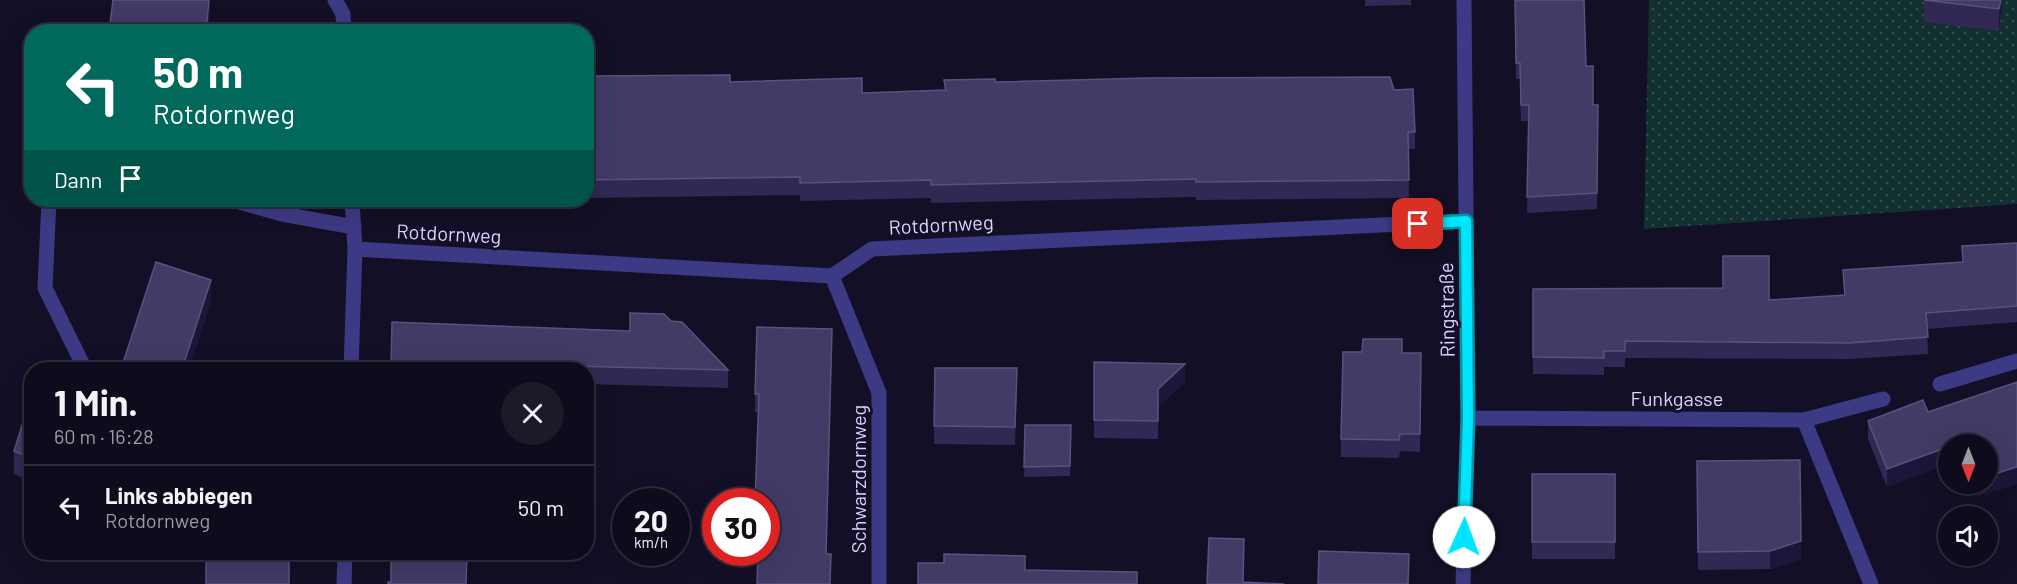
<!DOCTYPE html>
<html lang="de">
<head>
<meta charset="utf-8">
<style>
  :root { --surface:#0e0b1c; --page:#1c1929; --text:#f1f3f6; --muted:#9b9ba3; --line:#2e2b3b }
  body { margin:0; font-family:Barlow,sans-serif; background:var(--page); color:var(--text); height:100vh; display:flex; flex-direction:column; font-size:22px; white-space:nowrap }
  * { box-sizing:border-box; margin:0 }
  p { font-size:20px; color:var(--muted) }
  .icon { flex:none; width:33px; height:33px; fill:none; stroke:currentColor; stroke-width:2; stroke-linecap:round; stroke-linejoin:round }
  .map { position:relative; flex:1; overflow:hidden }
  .panel { position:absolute; left:24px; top:362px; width:570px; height:198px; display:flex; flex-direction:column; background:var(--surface); border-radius:24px; box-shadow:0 6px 24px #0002,0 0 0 2px var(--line) }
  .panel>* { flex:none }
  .hud { position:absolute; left:24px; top:24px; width:570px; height:183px; border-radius:24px; box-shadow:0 6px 24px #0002,0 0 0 2px var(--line); background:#00695c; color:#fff; overflow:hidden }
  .needle { width:39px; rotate:180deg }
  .controls { position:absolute; left:1938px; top:434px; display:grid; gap:12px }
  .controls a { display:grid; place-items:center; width:60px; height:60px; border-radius:50%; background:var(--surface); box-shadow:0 6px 24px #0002,0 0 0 2px var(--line); font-size:30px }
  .speed { position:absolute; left:612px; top:488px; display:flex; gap:12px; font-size:30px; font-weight:700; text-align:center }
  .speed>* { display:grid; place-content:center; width:78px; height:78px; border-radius:50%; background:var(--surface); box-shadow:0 6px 24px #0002,0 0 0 2px var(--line); line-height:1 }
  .speed small { font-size:15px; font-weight:400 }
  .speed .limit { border:9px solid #d22; background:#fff; color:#111 }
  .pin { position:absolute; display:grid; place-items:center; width:51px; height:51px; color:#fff; margin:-26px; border-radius:12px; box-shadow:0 3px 9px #0006 }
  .me { position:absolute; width:66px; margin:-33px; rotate:2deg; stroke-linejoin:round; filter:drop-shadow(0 0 4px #0008) }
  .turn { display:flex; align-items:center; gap:21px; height:126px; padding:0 30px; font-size:27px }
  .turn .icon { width:78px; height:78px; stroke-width:2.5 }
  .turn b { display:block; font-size:42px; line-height:51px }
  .then { display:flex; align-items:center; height:57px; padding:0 30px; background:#0003; gap:12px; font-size:22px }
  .round { display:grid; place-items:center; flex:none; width:63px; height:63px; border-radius:32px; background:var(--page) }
  .overview { display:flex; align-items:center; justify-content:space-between; height:102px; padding:0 30px }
  h1 { font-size:36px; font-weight:700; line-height:45px }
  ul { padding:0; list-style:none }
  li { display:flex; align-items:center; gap:18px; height:84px; padding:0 30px; border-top:2px solid var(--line) }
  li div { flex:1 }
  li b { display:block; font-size:22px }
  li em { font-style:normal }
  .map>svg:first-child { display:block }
  .park { fill:url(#park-dots) }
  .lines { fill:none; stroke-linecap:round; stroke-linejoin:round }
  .lane { stroke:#3d3a85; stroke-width:15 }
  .street { stroke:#3d3a85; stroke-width:15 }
  .wall { fill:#312854 }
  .shaded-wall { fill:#1d163a }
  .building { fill:#433a66; stroke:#5a527e; stroke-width:1.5 }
  .route-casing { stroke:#0095a6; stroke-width:15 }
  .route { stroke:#00e5ff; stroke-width:10 }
  .labels { text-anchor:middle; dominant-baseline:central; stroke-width:6; stroke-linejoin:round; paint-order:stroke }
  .street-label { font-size:20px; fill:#d9d4ff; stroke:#130f26 }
</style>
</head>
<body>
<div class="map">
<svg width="2017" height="584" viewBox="0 0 2017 584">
  <defs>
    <pattern id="park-dots" width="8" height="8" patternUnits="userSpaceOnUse" patternTransform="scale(1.5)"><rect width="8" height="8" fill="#12302f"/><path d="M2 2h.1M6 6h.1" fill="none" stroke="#344d4e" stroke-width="1.8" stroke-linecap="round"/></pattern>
  </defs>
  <rect width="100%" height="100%" fill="#130f26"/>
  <!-- park -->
  <path class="park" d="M1649 0H2017V204L1644 229Z"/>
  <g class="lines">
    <!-- lane -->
    <path class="lane" d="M49 200 45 288 85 369
      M232 200 282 214 354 227
      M1871 584 1804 420 1883 399"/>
    <!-- street -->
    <path class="street" d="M335 0 343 14 344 32
      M355 249 832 276 872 249 1466 221
      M832 276 879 393V584
      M351 369 355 249 352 200
      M1940 384 2017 361
      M1468 418 1804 420
      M344 584 345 552
      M1463 584 1468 418 1464 0"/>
  </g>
  <!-- wall -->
  <path class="wall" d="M1365 0H1411V5L1365 6Z
    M1515 0 1586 66 1593 105H1598L1597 209 1527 213 1529 121H1521L1520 79H1516Z
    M1924 0H2003L1999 31 1924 22Z
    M586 76 730 82 862 93 944 90V80L995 82 1394 90 1415 132V149H1408L1409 198 1196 200V197L931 203V198L800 201V195L586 198Z
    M2017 243V322L1927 329 1928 354 1849 359 1625 358V367H1604V375L1533 374V289L1769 300 1844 295 1843 270 1962 262V246Z
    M671 321 728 370V388L586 384V369H391L630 331Z
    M832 347 826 554H831L830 584H757L766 552 758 412H755V394Z
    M1402 353 1421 371 1420 452 1400 451 1399 458 1341 457V439Z
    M1094 362 1185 382 1158 407V439L1094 438Z
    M2017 382V484L1975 497 1971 483H1988V444H1948L1887 487 1868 439V421L1928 412Z
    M1017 386 1015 445 934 444V426Z
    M32 394V481L14 474V451Z
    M1025 425H1071L1070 476 1024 477Z
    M1697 461 1801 559 1770 569 1698 570Z
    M1532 474H1615V559H1532Z"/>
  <!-- shaded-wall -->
  <path class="shaded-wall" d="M210 0V21L208 32H206Z
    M2001 0H2003L1999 31V9Z
    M211 280V303L189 369H182Z
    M1185 364V382L1158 407V439V389Z
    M1948 447V464L1887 487V469Z
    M2017 467V484L1975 497V483H1988V476Z
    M1801 541V559L1770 569V551Z"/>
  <!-- building -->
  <path class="building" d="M113 0H209L206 32H109Z
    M1515 0H1584L1586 66H1593V105H1598L1597 193 1527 197 1529 105H1521L1520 63H1516Z
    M1924 0H2001L1999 9Z
    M730 75V82L862 78V93L946 90 944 80 995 79V82L1147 78 1390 77 1394 90 1413 89 1415 132H1408L1409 180 1196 182V179L931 185V180L800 183V177L586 180V76Z
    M2017 243V306L1926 313 1928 337 1849 343 1625 341V351H1604V358L1533 357V289L1723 288V256H1769V300L1845 295 1843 270 1963 262 1962 246Z
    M156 262 211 280 182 369H121Z
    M630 313 664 314 671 321 682 322 728 370 571 366V369H391L392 322 630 331Z
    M757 327 832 329 826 554H831L830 584H757L758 552H766V501H755L759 394H755Z
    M1363 339H1402V353H1421L1420 434H1400L1399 440 1341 439 1343 352H1362Z
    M1094 362 1185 364 1158 389V421L1094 420Z
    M935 368H1017L1015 427 934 426Z
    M2017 382V467L1988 476V444H1963V441L1956 444H1948V447L1887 469 1868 421 1923 400 1928 412Z
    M32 394V458L14 451Z
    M1025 425H1071L1070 466 1024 467Z
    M1800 460 1801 541 1770 551 1698 552 1697 461Z
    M1532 474H1615V542H1532Z
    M1209 538 1244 539 1243 582 1284 584H1207Z
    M1319 551 1409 554 1408 584H1318Z
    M206 552H289V584H206Z
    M391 552H467L466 584H388V582H391Z
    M944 554 1025 556V570L1137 572V584H918V563H944Z"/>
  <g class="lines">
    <defs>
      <path id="route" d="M1418 224 1466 221 1468 418 1464 537"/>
    </defs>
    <!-- route casing -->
    <use href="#route" class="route-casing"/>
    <!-- route -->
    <use href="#route" class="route"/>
  </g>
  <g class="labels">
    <!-- street labels -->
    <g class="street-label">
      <text transform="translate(941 224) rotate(-3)">Rotdornweg</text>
      <text transform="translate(449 233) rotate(3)">Rotdornweg</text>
      <text transform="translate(1446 310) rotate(-91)">Ringstraße</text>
      <text x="1677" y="398">Funkgasse</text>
      <text transform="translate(858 479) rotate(-90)">Schwarzdornweg</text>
    </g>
  </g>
</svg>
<div class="controls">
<a><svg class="needle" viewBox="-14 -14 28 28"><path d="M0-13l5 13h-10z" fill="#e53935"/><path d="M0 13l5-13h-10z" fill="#9b9ba3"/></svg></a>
<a><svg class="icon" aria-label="sound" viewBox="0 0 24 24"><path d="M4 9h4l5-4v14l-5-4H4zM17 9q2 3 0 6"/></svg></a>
</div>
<div class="speed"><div>20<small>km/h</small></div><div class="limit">30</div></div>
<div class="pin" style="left:1418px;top:224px;background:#d93025"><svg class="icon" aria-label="arrive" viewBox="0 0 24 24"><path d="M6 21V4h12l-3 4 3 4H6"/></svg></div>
<svg class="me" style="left:1464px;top:537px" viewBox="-20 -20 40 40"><circle r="19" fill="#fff"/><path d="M0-13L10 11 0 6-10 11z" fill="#00e5ff"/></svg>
<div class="hud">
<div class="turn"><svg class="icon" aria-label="left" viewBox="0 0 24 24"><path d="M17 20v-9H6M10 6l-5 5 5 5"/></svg><div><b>50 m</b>Rotdornweg</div></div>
<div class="then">Dann<svg class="icon" aria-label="arrive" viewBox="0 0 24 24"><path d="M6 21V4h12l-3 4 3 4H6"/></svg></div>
</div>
<section class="panel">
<div class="overview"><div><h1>1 Min.</h1><p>60 m · 16:28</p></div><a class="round"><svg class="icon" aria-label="close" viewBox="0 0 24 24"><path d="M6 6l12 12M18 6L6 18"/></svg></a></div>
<ul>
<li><svg class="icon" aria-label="left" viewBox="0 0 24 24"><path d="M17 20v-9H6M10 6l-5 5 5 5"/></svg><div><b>Links abbiegen</b><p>Rotdornweg</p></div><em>50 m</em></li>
</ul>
</section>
</div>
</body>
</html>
